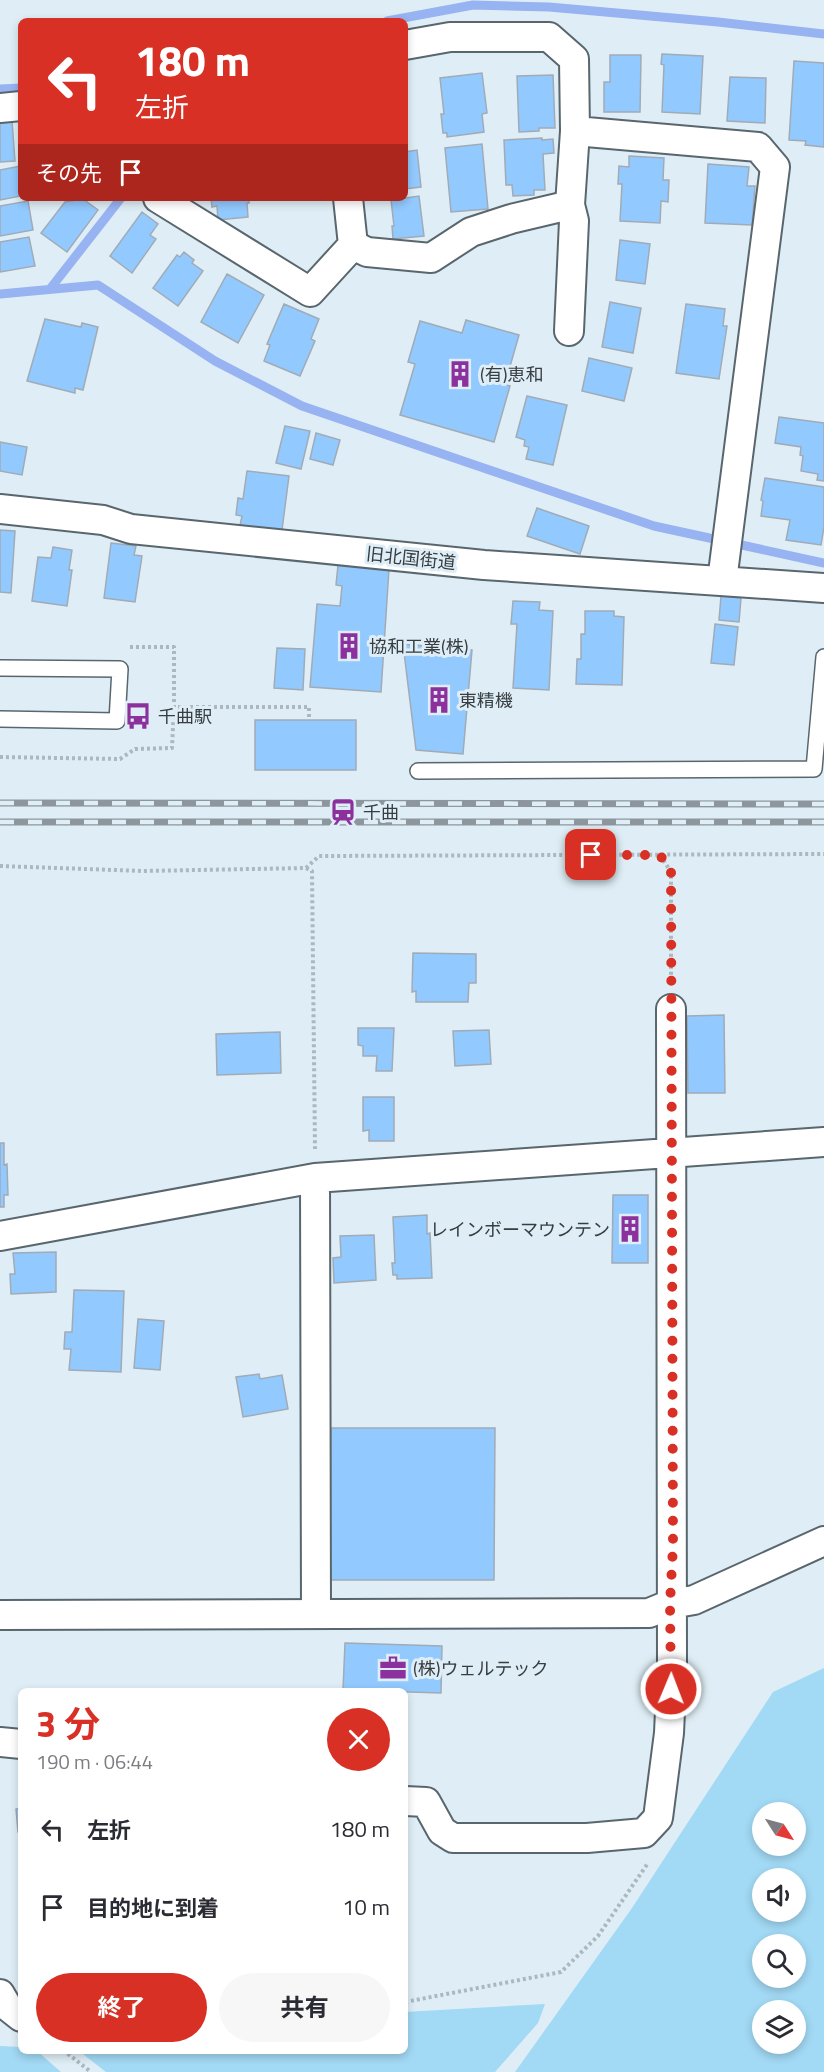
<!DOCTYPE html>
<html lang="ja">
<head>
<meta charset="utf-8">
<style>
  :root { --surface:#fff; --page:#f7f7f7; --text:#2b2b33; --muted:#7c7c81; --accent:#d93025 }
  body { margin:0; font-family:"Titillium Web","Noto Sans JP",sans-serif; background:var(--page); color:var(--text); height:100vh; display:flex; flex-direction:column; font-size:22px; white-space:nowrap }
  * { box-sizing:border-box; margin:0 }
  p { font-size:20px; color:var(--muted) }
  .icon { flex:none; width:33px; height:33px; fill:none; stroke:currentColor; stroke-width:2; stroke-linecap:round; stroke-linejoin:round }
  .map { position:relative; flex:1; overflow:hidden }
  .sheet { position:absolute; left:18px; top:1688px; width:390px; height:366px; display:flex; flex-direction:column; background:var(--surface); border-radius:9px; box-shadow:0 3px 9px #0003 }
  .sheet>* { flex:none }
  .banner { position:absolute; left:18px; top:18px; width:390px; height:183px; border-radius:9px; box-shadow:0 3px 9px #0003; background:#d93025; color:#fff; overflow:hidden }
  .needle { width:39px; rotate:126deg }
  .fabs { position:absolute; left:752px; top:1802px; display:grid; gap:12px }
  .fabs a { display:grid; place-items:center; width:54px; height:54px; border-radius:50%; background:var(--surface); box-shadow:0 3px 9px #0003; font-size:30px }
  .pin { position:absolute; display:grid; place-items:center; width:51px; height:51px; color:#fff; margin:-26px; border-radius:12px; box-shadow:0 3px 9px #0006 }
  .me { position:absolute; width:66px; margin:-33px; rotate:1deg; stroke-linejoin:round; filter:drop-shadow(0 0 4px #0008) }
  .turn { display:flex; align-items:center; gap:21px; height:126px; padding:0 18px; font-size:27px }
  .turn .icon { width:78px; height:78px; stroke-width:2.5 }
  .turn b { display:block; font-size:42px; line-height:51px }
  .then { display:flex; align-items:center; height:57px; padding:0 18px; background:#0003; gap:12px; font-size:22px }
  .round { display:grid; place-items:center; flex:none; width:63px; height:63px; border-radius:32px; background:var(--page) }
  .headline { display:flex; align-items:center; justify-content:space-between; height:102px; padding:0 18px }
  h1 { font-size:36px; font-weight:700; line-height:45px; color:var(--accent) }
  .cta { display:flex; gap:12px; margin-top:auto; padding:12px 18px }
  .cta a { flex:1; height:69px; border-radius:36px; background:var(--accent); color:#fff; font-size:24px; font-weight:700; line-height:69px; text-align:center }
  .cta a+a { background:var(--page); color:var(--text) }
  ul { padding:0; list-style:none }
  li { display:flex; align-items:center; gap:18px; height:78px; padding:0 18px }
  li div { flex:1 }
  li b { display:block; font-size:22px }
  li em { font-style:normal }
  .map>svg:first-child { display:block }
  .green { fill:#a2d9f4; fill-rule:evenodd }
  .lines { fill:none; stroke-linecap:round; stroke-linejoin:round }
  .stream { stroke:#98b3f1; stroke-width:9 }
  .building { fill:#92c9fe; stroke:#a1abb6; stroke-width:1.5 }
  .lane-casing { stroke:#59666d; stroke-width:18 }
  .street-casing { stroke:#59666d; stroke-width:32 }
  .path { stroke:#acb8bf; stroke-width:4; stroke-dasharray:3 3; stroke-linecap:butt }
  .lane { stroke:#fff; stroke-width:15 }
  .street { stroke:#fff; stroke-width:28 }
  .rail-casing { stroke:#8c969c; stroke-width:7 }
  .rail { stroke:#dfeef6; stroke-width:4.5; stroke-dasharray:14; stroke-linecap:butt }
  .route { stroke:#d93025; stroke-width:10; stroke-dasharray:0 18 }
  .labels { text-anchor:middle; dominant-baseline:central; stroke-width:6; stroke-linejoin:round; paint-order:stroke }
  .poi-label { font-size:18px; fill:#373d40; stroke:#dfeef6; text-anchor:start }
  .street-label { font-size:18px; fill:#373d40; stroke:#dfeef6 }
</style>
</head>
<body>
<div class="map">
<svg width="824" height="2072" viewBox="0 0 824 2072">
  <rect width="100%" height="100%" fill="#dfeef6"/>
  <!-- green -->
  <path class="green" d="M824 1668V2072H515L632 1908 773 1692ZM762 1812H795V1845H762ZM762 1878H795V1911H762ZM762 1944H795V1977H762ZM762 2010H795V2043H762Z
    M545 2004 538 2023 495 2072H106L79 2051 405 2050V2012Z
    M0 2046 21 2047V2050L37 2051 61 2072H0Z"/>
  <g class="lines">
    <!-- stream -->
    <path class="stream" d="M387 21 473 5 549 7 718 22 824 34
      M0 89 21 88
      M50 289 121 198
      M0 294 98 285 215 361 302 406 654 526 824 563"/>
  </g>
  <!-- building -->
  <path class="building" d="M662 54 703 56 700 114 662 112 664 65 661 64Z
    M610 55H641L640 112H604V82H610Z
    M794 61 824 63V147L805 145 806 141 789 140Z
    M482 73 487 113 482 114 484 132 447 137V133H443L441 114H444L440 78Z
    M553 75 555 128H539V131L519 132 517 76Z
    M730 77 766 78 765 123 727 121Z
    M12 120 15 161 0 162V121Z
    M542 138V140L553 139 554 153 543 154 545 190H534V195L513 196 512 185H506L504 140Z
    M482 144 488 209 451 212 445 148Z
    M417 150 421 187 405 189V152Z
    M629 156 664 158 663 180H669L668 202 661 201 660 223 620 221 622 184H618L619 166 629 167Z
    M708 164 749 167 747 186H755L752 225 705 223Z
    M21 166V196L0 200V170Z
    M419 196 424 236 393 239 392 226H394L391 200Z
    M211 198H249V203H247L248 217 218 220 217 206 212 207Z
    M83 199 98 210 67 252 41 233 65 202Z
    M28 201 33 230 0 236V206Z
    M142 212 158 224 150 235 156 239 132 273 110 256Z
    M29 237 35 266 0 272V242Z
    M620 240 650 244 645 284 616 280Z
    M184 252 194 260 192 263 203 271 178 306 153 288 177 255 180 257Z
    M227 274 264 295 238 343 201 322Z
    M610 302 641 308 633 353 602 347Z
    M284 304 319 319 311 339 315 341 300 376 264 361 270 345 267 344Z
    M686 304 725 309 723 326H727L719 379 676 373Z
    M45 319 81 327 82 323 98 327 83 390 75 388V393L27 381Z
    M466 320 519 335 505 384 510 386 494 442 400 415 415 364 408 362 420 321 462 333Z
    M589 358 632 368 624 401 582 391Z
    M527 396 567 405 553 465 526 459 529 447 524 446 525 440 516 437Z
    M779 417 824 423V481L817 480 818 474 801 471 803 456 800 455 801 447 775 443Z
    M285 426 310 431 301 469 276 463Z
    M316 433 340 440 333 465 310 459Z
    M0 442 27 447 22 475 0 471Z
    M247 471 289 476 282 530 240 525 242 516 236 515 238 498 243 499Z
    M765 478 824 487V527L821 545 786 540 790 520 761 516 763 501 761 500Z
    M537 508 589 526 580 554 527 536Z
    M0 530 15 531 11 593 0 592Z
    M111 543 136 546 134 555 142 556 135 602 104 598Z
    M53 547 72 550 69 570H72L67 606 32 601 38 557 51 558Z
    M338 565 389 569 381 692 310 687 317 604 340 606 342 586 336 585Z
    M721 596 741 598 739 622 719 620Z
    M513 601 540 602 539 610 553 611 549 690 513 688 517 624H511Z
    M585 611H614V616L624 617 622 685 576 684 577 659H581V634H585Z
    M715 624 738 627 734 665 711 663Z
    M403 644 472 650 463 754 416 750Z
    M277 648 305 649 303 690 274 688Z
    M255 720H356V770H255Z
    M413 953 476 954V983H469L468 1002H416V991L412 992Z
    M724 1015 725 1093H688L687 1016Z
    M358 1028H394L392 1071H376L377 1056H363V1046L358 1045Z
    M489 1030 491 1064 455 1066 453 1031Z
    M280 1032 281 1073 217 1075 216 1034Z
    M363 1097H394V1141H369V1130L363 1131Z
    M0 1143H4V1165L7 1164 8 1195H4V1207H0Z
    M613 1195H648V1263H612Z
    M427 1215V1234L430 1233 432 1278 397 1279V1275H393L392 1263H395L393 1217Z
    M374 1235 376 1280 334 1283 333 1258 341 1257 340 1236Z
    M56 1252V1292L11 1294 10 1274H15L13 1253Z
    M74 1290 124 1291 121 1372 69 1370 71 1349H64L65 1332H72Z
    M138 1319 164 1321 160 1370 134 1368Z
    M259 1374 260 1379 282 1375 288 1409 243 1417 236 1377Z
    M331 1428H495L494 1580H330Z
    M345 1643 442 1646 441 1693 343 1690Z
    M21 1808V1832H18L16 1809Z"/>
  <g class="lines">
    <defs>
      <path id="lane" d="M0 668 120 669 117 721 0 719
        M418 771 814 769 824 657"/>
      <path id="street" d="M0 108 21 106
        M575 131 758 147 775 167 722 581
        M158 198 310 292 353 245 348 198
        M353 245 367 252 431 258 471 232 511 219 570 205 575 131 574 59 549 37H450L405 45
        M569 331 574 221 570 205
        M0 509 103 520 131 529 484 565 824 588
        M315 1178 316 1613
        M0 1236 315 1178 824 1142
        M0 1615 649 1613 671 1604 694 1600 824 1541
        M0 1742 21 1744
        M405 1801 426 1802 442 1831 453 1838H587L644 1833 658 1818 669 1733 672 1667 671 1009
        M0 1994 7 2006 21 2017"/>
    </defs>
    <!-- lane casing -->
    <use href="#lane" class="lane-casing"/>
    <!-- street casing -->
    <use href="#street" class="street-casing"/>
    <!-- path -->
    <path class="path" d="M130 647H174V707H309V720
      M0 757 120 759 135 749 172 748 174 707
      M660 855 671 872V981
      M0 866 143 871 306 868 319 856 824 854
      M306 868 312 871 315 1149
      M405 2002 561 1972 598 1936 648 1863
      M63 2050 91 2072"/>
    <!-- lane -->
    <use href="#lane" class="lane"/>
    <!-- street -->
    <use href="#street" class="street"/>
    <defs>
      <path id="rail" d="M0 803 824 804
        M0 822H824"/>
    </defs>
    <!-- rail casing -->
    <use href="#rail" class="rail-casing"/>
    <!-- rail -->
    <use href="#rail" class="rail"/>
  </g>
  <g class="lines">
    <!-- route -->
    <path class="route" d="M591 855H660L671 872 673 1546 670 1604 671 1689"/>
  </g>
  <!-- icons -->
  <defs>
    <symbol id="building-bare" viewBox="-9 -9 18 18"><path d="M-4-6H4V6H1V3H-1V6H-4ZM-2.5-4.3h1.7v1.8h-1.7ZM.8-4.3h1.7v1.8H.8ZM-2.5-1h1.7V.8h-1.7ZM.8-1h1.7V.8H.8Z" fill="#8b309c" stroke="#dfeef6" stroke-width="2.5" paint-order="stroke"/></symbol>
    <symbol id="bus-bare" viewBox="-9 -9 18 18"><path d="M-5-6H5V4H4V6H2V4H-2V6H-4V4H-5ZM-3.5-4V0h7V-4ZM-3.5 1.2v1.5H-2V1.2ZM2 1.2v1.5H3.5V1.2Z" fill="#8b309c" stroke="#dfeef6" stroke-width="2.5" paint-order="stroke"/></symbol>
    <symbol id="station-bare" viewBox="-9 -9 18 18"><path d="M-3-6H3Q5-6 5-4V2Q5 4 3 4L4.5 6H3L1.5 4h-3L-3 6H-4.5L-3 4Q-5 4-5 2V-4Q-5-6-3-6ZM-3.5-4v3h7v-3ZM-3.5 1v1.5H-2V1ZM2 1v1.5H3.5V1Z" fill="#8b309c" stroke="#dfeef6" stroke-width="2.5" paint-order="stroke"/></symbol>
    <symbol id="office-bare" viewBox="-9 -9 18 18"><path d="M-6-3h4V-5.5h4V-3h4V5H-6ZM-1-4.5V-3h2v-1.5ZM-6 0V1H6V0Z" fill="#8b309c" stroke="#dfeef6" stroke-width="2.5" paint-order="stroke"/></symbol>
  </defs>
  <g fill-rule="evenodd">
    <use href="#building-bare" x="441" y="355" width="38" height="38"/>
    <use href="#building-bare" x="330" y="627" width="38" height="38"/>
    <use href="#building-bare" x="420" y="681" width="38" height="38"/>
    <use href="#bus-bare" x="119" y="697" width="38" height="38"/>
    <use href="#station-bare" x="324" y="793" width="38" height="38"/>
    <use href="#building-bare" x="611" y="1210" width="38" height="38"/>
    <use href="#office-bare" x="374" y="1649" width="38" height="38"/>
  </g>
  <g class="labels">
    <!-- poi labels -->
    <g class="poi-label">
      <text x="480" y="374">(有)恵和</text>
      <text x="369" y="646">協和工業(株)</text>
      <text x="459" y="700">東精機</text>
      <text x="158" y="716">千曲駅</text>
      <text x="363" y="812">千曲</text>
      <text x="610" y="1229" text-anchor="end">レインボーマウンテン</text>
      <text x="413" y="1668">(株)ウェルテック</text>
    </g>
    <!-- street labels -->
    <g class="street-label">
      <text transform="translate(411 558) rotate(6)">旧北国街道</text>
    </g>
  </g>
</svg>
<div class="fabs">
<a><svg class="needle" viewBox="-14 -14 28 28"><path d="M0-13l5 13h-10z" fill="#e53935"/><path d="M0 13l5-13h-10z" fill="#7c7c81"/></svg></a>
<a><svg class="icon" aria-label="sound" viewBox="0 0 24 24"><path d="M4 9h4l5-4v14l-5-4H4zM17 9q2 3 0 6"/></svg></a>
<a><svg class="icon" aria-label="search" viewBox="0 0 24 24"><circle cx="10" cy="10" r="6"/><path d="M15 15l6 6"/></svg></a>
<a><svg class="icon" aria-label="layers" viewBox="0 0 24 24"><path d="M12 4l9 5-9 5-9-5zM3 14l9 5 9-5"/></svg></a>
</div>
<div class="pin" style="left:591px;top:855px;background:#d93025"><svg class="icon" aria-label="arrive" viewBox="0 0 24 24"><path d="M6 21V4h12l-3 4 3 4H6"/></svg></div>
<svg class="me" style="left:671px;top:1689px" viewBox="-20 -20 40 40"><circle r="17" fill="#d93025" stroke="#fff" stroke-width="3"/><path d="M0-11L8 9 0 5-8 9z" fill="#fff"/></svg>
<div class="banner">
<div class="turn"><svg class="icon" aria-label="left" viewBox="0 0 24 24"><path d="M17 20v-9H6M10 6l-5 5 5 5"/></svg><div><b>180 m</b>左折</div></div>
<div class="then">その先<svg class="icon" aria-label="arrive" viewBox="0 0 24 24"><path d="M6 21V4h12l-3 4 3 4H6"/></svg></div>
</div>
<section class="sheet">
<div class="headline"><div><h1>3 分</h1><p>190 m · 06:44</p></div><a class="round" style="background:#d93025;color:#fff"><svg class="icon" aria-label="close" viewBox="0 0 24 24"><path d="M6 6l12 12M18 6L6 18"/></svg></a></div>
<ul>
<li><svg class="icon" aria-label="left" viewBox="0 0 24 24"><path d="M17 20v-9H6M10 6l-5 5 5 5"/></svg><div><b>左折</b></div><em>180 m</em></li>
<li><svg class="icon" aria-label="arrive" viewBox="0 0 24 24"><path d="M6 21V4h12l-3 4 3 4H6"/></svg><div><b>目的地に到着</b></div><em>10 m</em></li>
</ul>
<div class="cta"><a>終了</a><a>共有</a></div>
</section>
</div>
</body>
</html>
